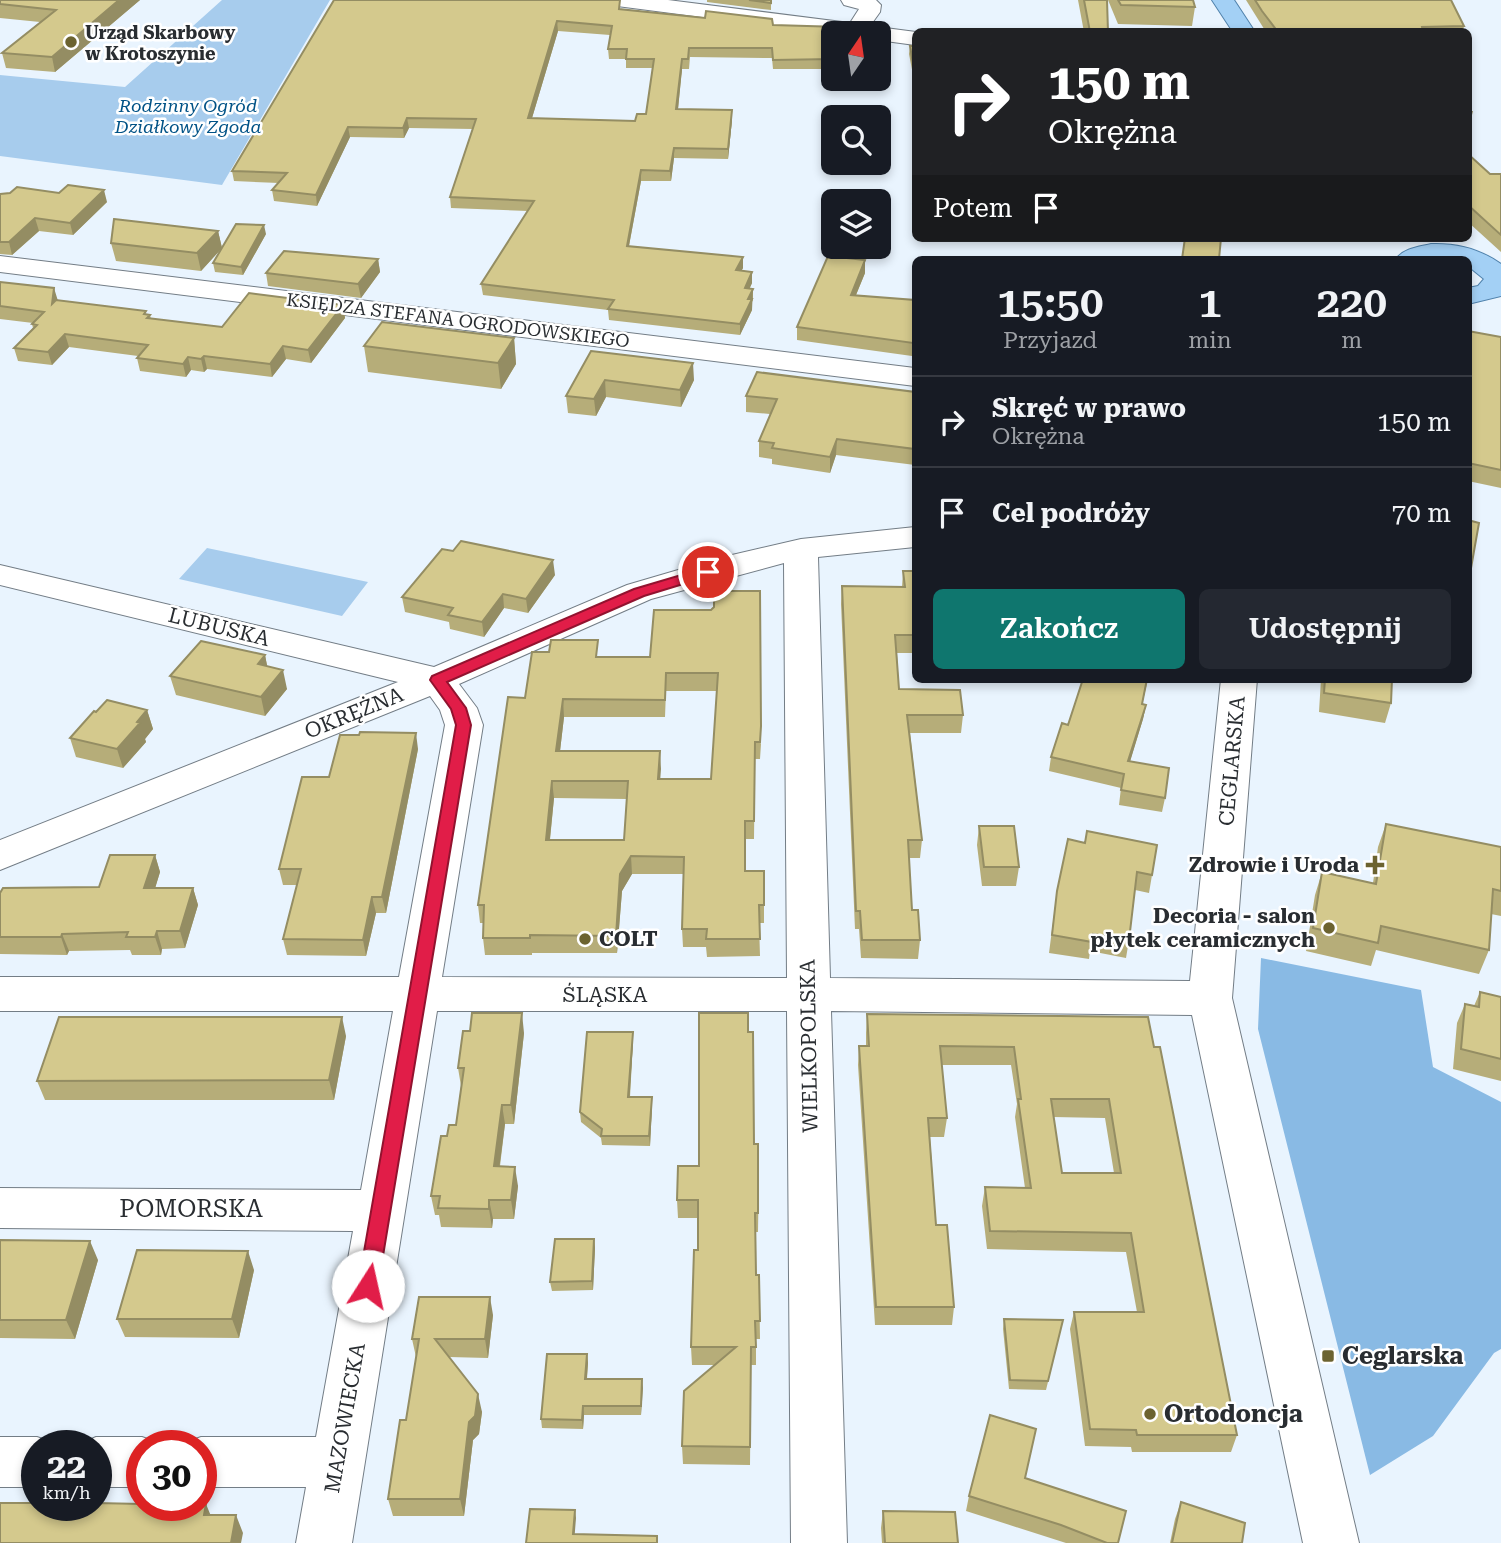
<!DOCTYPE html>
<html lang="pl">
<head>
<meta charset="utf-8">
<style>
  :root { --surface:#171b24; --page:#242831; --text:#f1f3f6; --muted:#9ea1a6; --line:#363941; --accent:#0f766e }
  body { margin:0; font-family:"Roboto Serif",serif; background:var(--page); color:var(--text); height:100vh; display:flex; flex-direction:column; font-size:26px; white-space:nowrap }
  * { box-sizing:border-box; margin:0 }
  p { font-size:23px; color:var(--muted) }
  .icon { flex:none; width:38px; height:38px; fill:none; stroke:currentColor; stroke-width:2; stroke-linecap:round; stroke-linejoin:round }
  .map { position:relative; flex:1; overflow:hidden }
  .details { position:absolute; left:912px; top:256px; width:560px; height:427px; display:flex; flex-direction:column; background:var(--surface); border-radius:10px; box-shadow:0 4px 10px #0003 }
  .details>* { flex:none }
  .hud { position:absolute; left:912px; top:28px; width:560px; height:214px; border-radius:10px; box-shadow:0 4px 10px #0003; background:#202124; color:#fff; overflow:hidden }
  .needle { width:46px; rotate:13deg }
  .buttons { position:absolute; left:821px; top:21px; display:grid; gap:14px }
  .buttons a { display:grid; place-items:center; width:70px; height:70px; border-radius:10px; background:var(--surface); box-shadow:0 4px 10px #0003; font-size:35px }
  .speed { position:absolute; left:21px; top:1430px; display:flex; gap:14px; font-size:35px; font-weight:700; text-align:center }
  .speed>* { display:grid; place-content:center; width:91px; height:91px; border-radius:50%; background:var(--surface); box-shadow:0 4px 10px #0003; line-height:1 }
  .speed small { font-size:18px; font-weight:400 }
  .speed .limit { border:10px solid #d22; background:#fff; color:#111 }
  .pin { position:absolute; display:grid; place-items:center; width:60px; height:60px; color:#fff; margin:-30px; border:4px solid #fff; border-radius:50%; box-shadow:0 2px 7px #0007 }
  .me { position:absolute; width:77px; margin:-38px; rotate:10deg; stroke-linejoin:round; filter:drop-shadow(0 0 5px #0008) }
  .turn { display:flex; align-items:center; gap:24px; height:147px; padding:0 21px; font-size:32px }
  .turn .icon { width:91px; height:91px; stroke-width:2.5 }
  .turn b { display:block; font-size:49px; line-height:60px }
  .then { display:flex; align-items:center; height:66px; padding:0 21px; background:#0003; gap:14px; font-size:26px }
  .eta { display:flex; justify-content:space-evenly; align-items:center; height:119px; text-align:center }
  .eta b { font-size:42px; font-weight:600; line-height:49px }
  .cta { display:flex; gap:14px; margin-top:auto; padding:14px 21px }
  .cta a { flex:1; height:80px; border-radius:10px; background:var(--accent); color:#fff; font-size:28px; font-weight:600; line-height:80px; text-align:center }
  .cta a+a { background:var(--page); color:var(--text) }
  ul { padding:0; list-style:none }
  li { display:flex; align-items:center; gap:21px; height:91px; padding:0 21px; border-top:2px solid var(--line) }
  li div { flex:1 }
  li b { display:block; font-size:26px }
  li em { font-style:normal }
  .map>svg:first-child { display:block }
  .green { fill:#a7cced }
  .forest { fill:#89bae4 }
  .lines { fill:none; stroke-linecap:round; stroke-linejoin:round }
  .minor-casing { stroke:#737d86; stroke-width:2 }
  .major-casing { stroke:#5082ac; stroke-width:2 }
  .minor { fill:#fff; fill-rule:evenodd }
  .major { fill:#a3d0f5; fill-rule:evenodd }
  .wall { fill:#b6ad79; fill-rule:evenodd }
  .shaded-wall { fill:#948d63 }
  .building { fill:#d4c98d; stroke:#948d63; stroke-width:2; fill-rule:evenodd }
  .route { fill:#e11d48; stroke:#92132f; stroke-width:2 }
  .poi-dot { fill:#6c6330; stroke:#fff; stroke-width:2.5 }
  .labels { text-anchor:middle; dominant-baseline:central; stroke-width:5; stroke-linejoin:round; paint-order:stroke }
  .far-poi-label { font-size:18px; font-weight:bold; fill:#292d31; stroke:#fff; text-anchor:start }
  .far-park-label { font-size:18px; font-style:italic; fill:#005286; stroke:#fff }
  .far-street-label { font-size:18px; fill:#292d31; stroke:#fff }
  .street-label { font-size:21px; fill:#292d31; stroke:#fff }
  .poi-label { font-size:21px; font-weight:bold; fill:#292d31; stroke:#fff; text-anchor:end }
  .near-street-label { font-size:24px; fill:#292d31; stroke:#fff }
  .near-poi-label { font-size:24px; font-weight:bold; fill:#292d31; stroke:#fff; text-anchor:start }
</style>
</head>
<body>
<div class="map">
<svg width="1501" height="1543" viewBox="0 0 1501 1543">
  <rect width="100%" height="100%" fill="#e9f4fe"/>
  <!-- green -->
  <path class="green" d="M222 0H330L222 185 0 156V75L125 87Z
    M207 548 368 582 342 616 179 579Z"/>
  <!-- forest -->
  <path class="forest" d="M1261 958 1421 990 1433 1067 1501 1102V1349L1494 1353 1433 1436 1370 1475 1258 1029Z"/>
  <g class="lines">
    <defs>
      <path id="minor" d="M606 0H668L850 23 859 9 844 5 841 0H876L881 5 880 12 870 26 916 32 915 45 878 40V33L833 34 617 6 609 5Z
        M0 256 915 368V386L0 272Z
        M915 527V547L818 557 830 978 1190 981 1221 679H1257L1232 998 1359 1543H1303L1192 1015 831 1011 847 1543H791L787 1011H437L352 1543H296L306 1487H201V1446L182 1444 201 1437H316L353 1231 0 1228V1188L361 1190 393 1011H0V977H399L445 725 440 710 430 696 0 870V840L398 682 0 585V565L434 667 627 585 719 558 801 539ZM784 563 787 978 442 977 483 725 477 708 459 684 651 599Z
        M0 1437H37L56 1444 37 1446V1487H0Z
        M96 1437H142L161 1444 142 1446V1487H96V1446H76Z"/>
      <path id="major" d="M1212 0H1234L1255 32H1233Z
        M1431 244C1457 243 1480 249 1501 264V296L1468 304V288L1478 286 1484 279 1468 266V259H1396C1404 248 1419 247 1431 244Z"/>
    </defs>
    <!-- minor casing -->
    <use href="#minor" class="minor-casing"/>
    <!-- major casing -->
    <use href="#major" class="major-casing"/>
    <!-- minor -->
    <use href="#minor" class="minor"/>
    <!-- major -->
    <use href="#major" class="major"/>
  </g>
  <!-- wall -->
  <path class="wall" d="M0 0H140L55 72 6 68 2 53 40 22 0 18Z
    M334 0 621 9 773 25 833 33V69H773L772 58 690 57 689 69H682L678 109 732 120 728 159 674 158 671 181H641L629 246 743 257V268L741 271 752 283 749 289H753V300L752 302V310L740 335 609 320 608 310 483 295 481 284 528 211 451 208 450 197 473 129 409 128 404 138 350 137 317 206 274 201 272 190 279 183 234 181 232 171ZM558 31 610 35 608 49 609 59H626V68H653L646 114 635 121 532 118Z
    M707 0H771V10L707 2Z
    M1078 0H1107L1108 32H1084Z
    M1108 0H1193L1195 7 1192 26 1118 24Z
    M1246 0H1451L1464 26 1463 32H1266Z
    M910 46H915V85L909 54Z
    M1468 154 1490 174H1501V252L1468 222Z
    M0 194 107 202 73 235 39 231 12 255 0 254Z
    M218 231 222 248 266 234 243 275 215 272 213 263 222 248 201 271 116 261 111 243Z
    M378 259 380 272 361 298 268 286 266 273Z
    M865 260V273L856 295 915 300V345L912 356 797 340V327Z
    M0 282 57 301 150 315 151 319 222 327 343 305 345 318 311 363 286 359 272 377 207 369 204 372 191 370 186 377 140 371 137 358 138 356 69 347 52 365 18 361 14 348 33 328 32 324 33 323 0 319Z
    M1468 331 1501 337V488L1468 481Z
    M514 338 516 364 501 389 368 372 364 346Z
    M591 351 694 380 681 407 606 397 596 416 568 413 566 396Z
    M915 392V465L836 455 830 473 772 464V459L759 457V441L770 414 746 412V396Z
    M903 571H915V653H897L899 689 963 715 961 733H910L922 840 920 858H909L912 910 920 940 918 959 861 958 859 929H855L841 604 842 586 902 587Z
    M555 575 528 613 504 608 484 637 450 629 449 622 405 612 402 597Z
    M711 610 761 744 760 759H755L754 839H745V871H764V923H759L760 956 707 957 706 947H683L682 929 684 874H632L622 891 617 953H532V955H485L483 938V923H480L478 905 525 698 599 657H650ZM666 691H717L711 779H660V751H560L564 717H665ZM554 798 627 799 624 840H550Z
    M265 655 267 666 287 689 265 716 176 695 170 676Z
    M1083 679H1148L1142 705H1146L1143 719 1130 761 1165 798 1162 812 1119 805 1121 788 1049 771 1051 757 1068 725Z
    M1321 679H1392L1391 703 1385 723 1319 712Z
    M147 710 153 729 145 739 146 742 123 768 76 757 70 738Z
    M418 749 386 913H376L366 956 287 955 283 939 297 885H283L279 869 329 777Z
    M1386 824 1501 847V916L1491 914 1489 950 1479 974 1376 950 1371 966 1306 951 1315 895 1322 872 1373 883 1378 847Z
    M979 826 1019 867 1016 886H982L977 845Z
    M1068 839 1152 875 1149 893 1135 890 1129 940 1126 958 1090 951 1089 959 1049 953 1057 891Z
    M155 855 160 872 155 888H193L198 905 185 948 162 949 161 955H132L130 950 69 951 67 955 0 954V893L99 887Z
    M1480 992 1501 997V1081L1453 1069 1457 1023 1465 1004 1474 1006Z
    M867 1014 1148 1017 1237 1435 1231 1452H1132L1131 1447 1085 1446 1070 1329 1074 1312H1137L1126 1252 987 1249 982 1206 985 1187 1025 1188 1015 1117 1017 1104 1011 1065H942L947 1118 944 1137H930L936 1225 954 1307 952 1325H875L858 1065 859 1046H866V1033ZM1053 1117 1105 1118 1114 1173H1062Z
    M748 1032 754 1144 759 1167 758 1232H755L756 1275H759L760 1339H756V1365H751L750 1465 683 1464 682 1446 715 1365H692L691 1347 698 1250V1218H678L677 1200 699 1166Z
    M524 1033 514 1124H505L500 1166 518 1186 514 1219H493L492 1228 441 1227 439 1215H435L431 1196 447 1136 456 1125 461 1086 458 1068Z
    M346 1036 334 1100H45L37 1081Z
    M633 1042 630 1097H652V1107L650 1146 602 1145 601 1138 581 1122 580 1112Z
    M594 1239 595 1248 593 1290 552 1291 550 1282Z
    M0 1240 98 1260 75 1339 0 1338Z
    M254 1270 239 1338 125 1337 117 1319Z
    M493 1315 488 1358 449 1357 482 1412 479 1434 473 1440 464 1516H393L388 1499 406 1420 416 1357 412 1339Z
    M1004 1319 1063 1320 1046 1390 1009 1389 1003 1329Z
    M587 1354 588 1363 587 1379H642L641 1415H584L583 1429 542 1428 541 1419Z
    M1025 1478 1118 1543H1066L966 1511 969 1496Z
    M1181 1502 1242 1543H1170L1175 1519Z
    M883 1511 958 1543H882L881 1528Z"/>
  <!-- shaded-wall -->
  <path class="shaded-wall" d="M119 0H140L55 72 52 57Z
    M557 21 558 31 529 128 528 118Z
    M682 59V69L677 119 676 109Z
    M732 110V120L728 159V149Z
    M1468 111H1473L1470 123H1468Z
    M407 118 409 128 404 138 403 128Z
    M348 127 350 137 317 206 316 195Z
    M674 148V158L671 181 670 171Z
    M641 170V181L627 256V246Z
    M104 190 107 202 73 235 70 223Z
    M35 218 39 231 12 255 9 242Z
    M264 225 266 234 243 275 241 267Z
    M218 231 222 248 201 271 197 253Z
    M743 257V268L736 281V270Z
    M378 259 380 272 361 298 358 284Z
    M865 260V273L851 307V295Z
    M752 272V283L745 299V288Z
    M54 288 58 301 52 304Z
    M753 289 752 310 740 335V324L748 299Z
    M343 305 345 318 311 363 308 350Z
    M65 334 69 347 52 365 48 352Z
    M915 335V345L912 356 913 343Z
    M514 338 516 364 501 389 498 363Z
    M283 346 286 359 272 377 270 364Z
    M204 356 207 369 204 372 201 359Z
    M188 357 191 370 186 377 183 364Z
    M693 363 694 380 681 407 680 390Z
    M605 380 606 397 596 416 594 399Z
    M837 439 836 455 830 473V457Z
    M553 560 555 575 528 613 526 599Z
    M503 594 504 608 484 637 482 622Z
    M265 655 269 675 258 664Z
    M283 670 287 689 265 716 261 697Z
    M563 699 564 717 558 768 556 751Z
    M1146 705 1143 719 1126 775 1128 761Z
    M147 710 153 729 145 739 146 742 123 768 117 749Z
    M416 733 418 749 386 913 382 897Z
    M660 751 661 769 659 796 658 779Z
    M552 781 554 798 548 857 546 840Z
    M155 855 160 872 150 905 144 888Z
    M631 856 632 874 622 891 617 953 616 936 620 874Z
    M193 888 198 905 185 948 180 931Z
    M372 897 376 913 366 956 363 940Z
    M157 931 162 949 161 955 155 937Z
    M62 934 69 951 67 955 61 937Z
    M522 1013 524 1033 514 1124 511 1105Z
    M342 1017 346 1036 334 1100 329 1080Z
    M633 1032V1042L629 1107 628 1097Z
    M652 1097V1107L650 1146 649 1136Z
    M502 1105 505 1124 497 1185 494 1166Z
    M515 1167 518 1186 514 1219 511 1200Z
    M489 1200 493 1219 492 1228 489 1209Z
    M594 1239 595 1248 593 1290 592 1281Z
    M90 1241 98 1260 75 1339 66 1320Z
    M248 1251 254 1270 239 1338 232 1319Z
    M490 1297 493 1315 488 1358 485 1339Z
    M587 1354 588 1363 586 1388 585 1379Z
    M642 1379 643 1388 641 1415V1406Z
    M478 1394 482 1412 479 1434 473 1440 464 1516 460 1499 469 1422Z
    M583 1406 584 1415 583 1429 582 1420Z
    M206 1504 213 1521 204 1515Z
    M575 1510 576 1518 574 1543 573 1534Z
    M236 1515 243 1533 241 1543H231Z"/>
  <!-- building -->
  <path class="building" d="M0 0H119L52 57 2 53 56 10 0 4Z
    M334 0H620L619 9 705 18 706 11 772 19 773 25 841 27 842 33H833V59L773 60 772 48H689L688 59H682L676 109 732 110 728 149 674 148 670 171 641 170 627 246 743 257 736 270 752 272 745 288 753 289 748 299H752L740 324 608 309 614 300 481 284 534 201 450 197 476 119 407 118 403 128 348 127 316 195 272 190 287 173 232 171ZM557 21 612 26 608 49H627L626 59H654L646 114H637L635 121 528 118Z
    M749 0H771V3Z
    M1084 0H1107L1108 32H1090Z
    M1118 0H1193L1195 7 1121 5Z
    M1255 0H1451L1464 26 1422 27 1423 32H1278L1262 11Z
    M910 46H915V74Z
    M1468 154 1490 174H1501V235L1468 205Z
    M68 185 104 190 70 223 35 218 9 242H0V194L10 193 17 187 59 193Z
    M114 219 218 231 197 253 111 243Z
    M236 224 264 225 241 267 213 263Z
    M1185 238H1221L1219 259H1182Z
    M284 251 378 259 358 284 266 273Z
    M828 256 865 260 851 295 915 300V335L913 343 797 327Z
    M0 282 54 288 52 304 56 300 146 311 144 314 150 315 147 318 222 327 249 293 343 305 308 350 283 346 270 364 204 356 201 359 188 357 183 364 137 358 148 345 65 334 48 352 14 348 37 325 32 324 44 312 0 306Z
    M382 322 514 338 498 363 364 346Z
    M1468 331 1501 337V470L1468 463Z
    M591 351 693 363 680 390 605 380 594 399 566 396Z
    M757 372 915 392V449L837 439 830 457 772 448 774 443 759 441 777 399 746 396Z
    M1468 520 1479 523 1468 585Z
    M461 541 553 560 526 599 503 594 482 622 448 615 453 608 402 597 442 549 453 551Z
    M903 571H915V635H895L899 689 960 690 963 715H907L922 840H908L912 910H918L920 940H862L860 911H856L842 586 905 587Z
    M714 591H760L761 726 760 742H755L754 821H745V871H764V905H759L760 939H706L707 929H682L684 857 631 856 620 874 616 936 530 935V938H483L484 905H478L508 697 525 698 532 652H549L551 640H598L596 657H650L654 610H711L714 607ZM666 673H718L711 779H658L660 751H556L563 699 665 700ZM552 781H628L624 840H546Z
    M201 641 265 655 258 664 283 670 261 697 170 676Z
    M1083 679H1147L1142 704 1146 705 1128 761 1169 768 1165 798 1121 790 1124 774 1051 757 1062 723 1068 725Z
    M1325 679H1392L1391 703 1324 693Z
    M107 700 147 710 137 722 140 723 117 749 70 738 94 711 96 712Z
    M360 732 416 733 382 897H372L363 940 283 939 301 869H279L302 777H329L340 735H359Z
    M1386 824 1501 847V891L1493 889 1489 950 1381 926 1378 943 1313 928 1322 872 1376 884Z
    M979 826H1014L1019 867H984Z
    M1087 831 1157 845 1152 875 1137 872 1129 940 1093 934 1092 942 1052 935 1057 891 1068 839 1085 843Z
    M110 855H155L144 888H193L180 931H157L155 937H126L128 932 62 934 61 937H0V893L3 888 99 887Z
    M1480 992 1501 997V1059L1461 1049 1465 1004 1479 1007Z
    M472 1013H522L511 1105H502L494 1166 515 1167 511 1200H489V1209L438 1208 440 1196H431L441 1136H447L449 1125H456L464 1068H458L463 1031H470Z
    M699 1013H748V1032H753L754 1144H758V1213H755L756 1275H759L760 1321H755L756 1347H751L750 1447 682 1446 684 1391 736 1347H691L694 1250H698V1200H677L678 1166H699Z
    M867 1014 1148 1017 1154 1047H1160L1237 1435H1137L1136 1430 1090 1429 1074 1312H1144L1131 1233 990 1231 985 1187 1031 1188 1018 1099H1021L1014 1047 940 1046 947 1118H928L936 1225H947L954 1307H876L859 1046H869ZM1051 1099H1109L1121 1173H1062Z
    M59 1017H342L329 1080 37 1081Z
    M587 1032H633L628 1097H652L649 1136H601L602 1129 580 1112Z
    M555 1239H594L592 1281 550 1282Z
    M0 1240 90 1241 66 1320H0Z
    M137 1250 248 1251 232 1319H117Z
    M419 1297H490L485 1339H435L478 1394 475 1416 469 1422 460 1499H388L400 1420H406L419 1339H412Z
    M1004 1319 1063 1320 1048 1381 1010 1380Z
    M547 1354H587L585 1379H642L641 1406H583L582 1420 541 1419Z
    M990 1415 1036 1429 1025 1478 1126 1511 1118 1543H1107L1061 1525 969 1496Z
    M1181 1502 1245 1523 1242 1543H1172Z
    M0 1503H37V1505H96V1503L142 1504V1505H201V1504H206L204 1515H236L231 1543H0Z
    M530 1509 575 1510 573 1534 657 1536V1543H526Z
    M883 1511 955 1512 958 1543H885Z"/>
  <!-- route -->
  <path class="route" d="M708 567 715 572 713 575 644 596 447 682 466 708 471 725 378 1286 375 1292 368 1295 361 1292 358 1286 456 725 451 709 430 680 432 676 634 589Z"/>
  <!-- markers -->
  <g class="poi-dot">
    <circle cx="71" cy="42" r="7"/>
    <path d="M1371.5 854.5h7v7h7v7h-7v7h-7v-7h-7v-7h7z"/>
    <circle cx="1329" cy="928" r="7"/>
    <circle cx="585" cy="939" r="7"/>
    <rect x="1321" y="1349" width="14" height="14" rx="3.5"/>
    <circle cx="1150" cy="1414" r="7"/>
  </g>
  <g class="labels">
    <!-- far-poi labels -->
    <g class="far-poi-label">
      <text x="85" y="32">Urząd Skarbowy<tspan x="85" dy="21">w Krotoszynie</tspan></text>
    </g>
    <!-- far-park labels -->
    <g class="far-park-label">
      <text x="188" y="105">Rodzinny Ogród<tspan x="188" dy="21">Działkowy Zgoda</tspan></text>
    </g>
    <!-- far-street labels -->
    <g class="far-street-label">
      <text transform="translate(458 320) rotate(7)">KSIĘDZA STEFANA OGRODOWSKIEGO</text>
    </g>
    <!-- street labels -->
    <g class="street-label">
      <text transform="translate(219 627) rotate(14)">LUBUSKA</text>
      <text transform="translate(354 713) rotate(-22)">OKRĘŻNA</text>
      <text transform="translate(1232 761) rotate(-85)">CEGLARSKA</text>
      <text x="605" y="995">ŚLĄSKA</text>
      <text transform="translate(809 1046) rotate(-91)">WIELKOPOLSKA</text>
      <text transform="translate(345 1418) rotate(-80)">MAZOWIECKA</text>
    </g>
    <!-- poi labels -->
    <g class="poi-label">
      <text x="1359" y="865">Zdrowie i Uroda</text>
      <text x="1315" y="916">Decoria - salon<tspan x="1315" dy="24">płytek ceramicznych</tspan></text>
      <text x="599" y="939" text-anchor="start">COLT</text>
    </g>
    <!-- near-street labels -->
    <g class="near-street-label">
      <text x="191" y="1209">POMORSKA</text>
    </g>
    <!-- near-poi labels -->
    <g class="near-poi-label">
      <text x="1342" y="1356">Ceglarska</text>
      <text x="1164" y="1414">Ortodoncja</text>
    </g>
  </g>
</svg>
<div class="buttons">
<a><svg class="needle" viewBox="-14 -14 28 28"><path d="M0-13l5 13h-10z" fill="#e53935"/><path d="M0 13l5-13h-10z" fill="#9ea1a6"/></svg></a>
<a><svg class="icon" aria-label="search" viewBox="0 0 24 24"><circle cx="10" cy="10" r="6"/><path d="M15 15l6 6"/></svg></a>
<a><svg class="icon" aria-label="layers" viewBox="0 0 24 24"><path d="M12 4l9 5-9 5-9-5zM3 14l9 5 9-5"/></svg></a>
</div>
<div class="speed"><div>22<small>km/h</small></div><div class="limit">30</div></div>
<div class="pin" style="left:708px;top:572px;background:#d93025"><svg class="icon" aria-label="arrive" viewBox="0 0 24 24"><path d="M6 21V4h12l-3 4 3 4H6"/></svg></div>
<svg class="me" style="left:368px;top:1286px" viewBox="-20 -20 40 40"><circle r="19" fill="#fff"/><path d="M0-13L10 11 0 6-10 11z" fill="#e11d48"/></svg>
<div class="hud">
<div class="turn"><svg class="icon" aria-label="right" viewBox="0 0 24 24"><path d="M7 20v-9h11M14 6l5 5-5 5"/></svg><div><b>150 m</b>Okrężna</div></div>
<div class="then">Potem<svg class="icon" aria-label="arrive" viewBox="0 0 24 24"><path d="M6 21V4h12l-3 4 3 4H6"/></svg></div>
</div>
<section class="details">
<div class="eta">
<div><b>15:50</b><p>Przyjazd</p></div>
<div><b>1</b><p>min</p></div>
<div><b>220</b><p>m</p></div>
</div>
<ul>
<li><svg class="icon" aria-label="right" viewBox="0 0 24 24"><path d="M7 20v-9h11M14 6l5 5-5 5"/></svg><div><b>Skręć w prawo</b><p>Okrężna</p></div><em>150 m</em></li>
<li><svg class="icon" aria-label="arrive" viewBox="0 0 24 24"><path d="M6 21V4h12l-3 4 3 4H6"/></svg><div><b>Cel podróży</b></div><em>70 m</em></li>
</ul>
<div class="cta"><a>Zakończ</a><a>Udostępnij</a></div>
</section>
</div>
</body>
</html>
